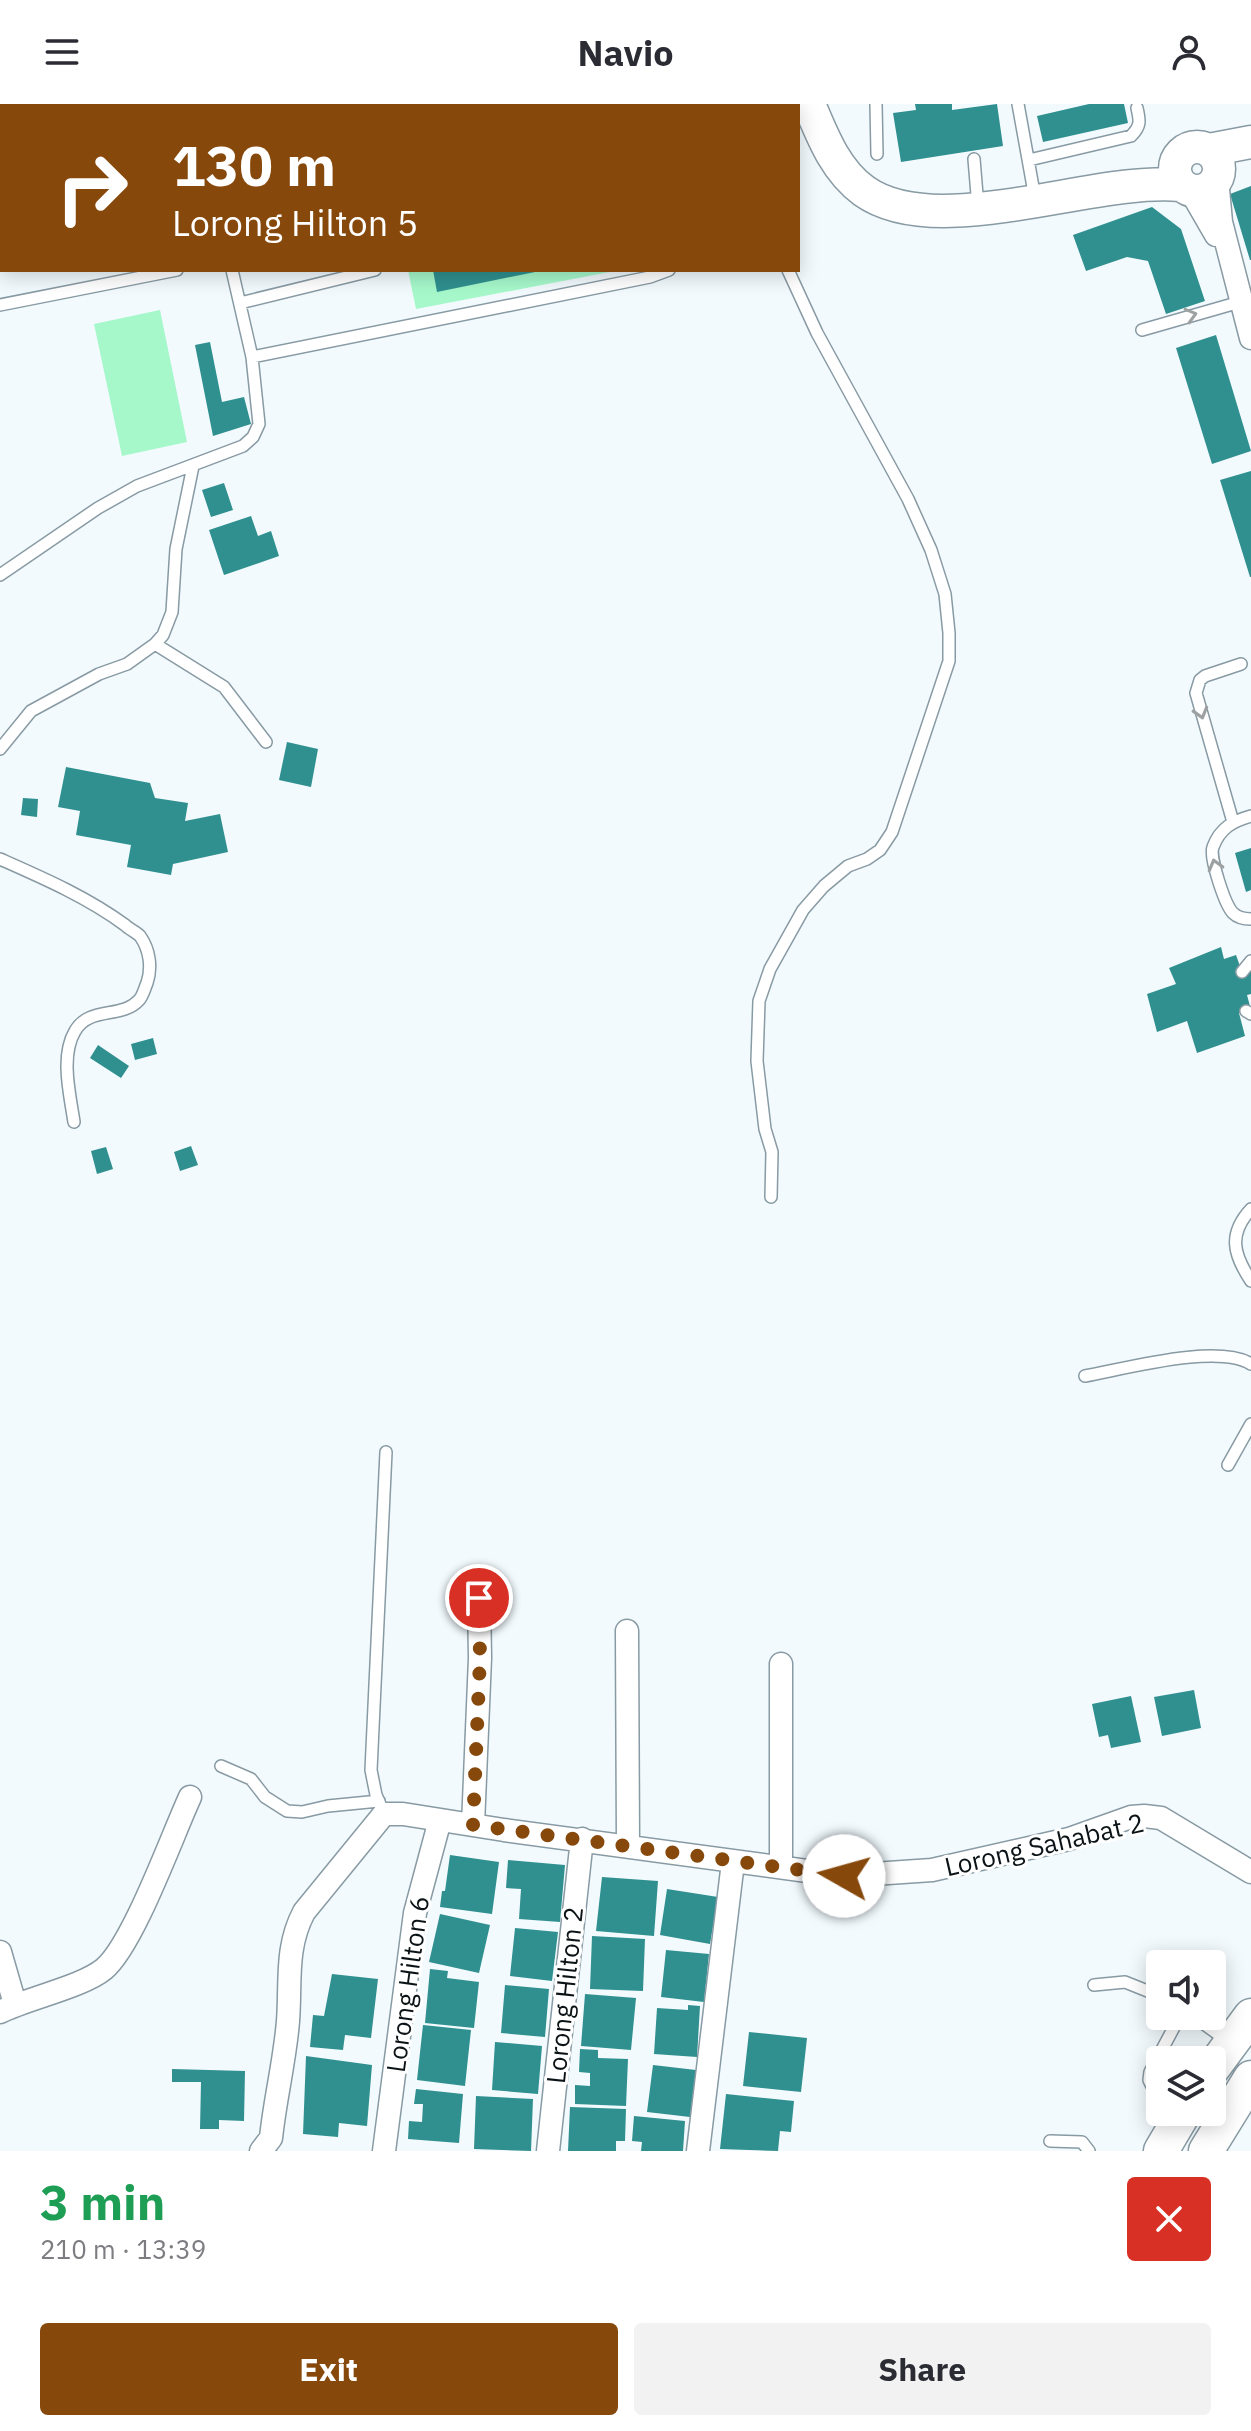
<!DOCTYPE html>
<html lang="en">
<head>
<meta charset="utf-8">
<style>
  :root { --surface:#fff; --page:#f2f2f3; --text:#2b2b33; --muted:#7c7c81; --accent:#86480b }
  body { margin:0; font-family:"IBM Plex Sans",sans-serif; background:var(--page); color:var(--text); height:100vh; display:flex; flex-direction:column; font-size:30px; white-space:nowrap }
  * { box-sizing:border-box; margin:0 }
  p { font-size:26px; color:var(--muted) }
  .icon { flex:none; width:44px; height:44px; fill:none; stroke:currentColor; stroke-width:2; stroke-linecap:round; stroke-linejoin:round }
  .map { position:relative; height:2047px; overflow:hidden }
  .details { display:flex; flex-direction:column; background:var(--surface); flex:1 }
  .details>* { flex:none }
  .guide { position:absolute; left:0px; top:0px; width:800px; height:168px; box-shadow:0 4px 20px #0003; background:#86480b; color:#fff; overflow:hidden }
  .fabs { position:absolute; left:1146px; top:1846px; display:grid; gap:16px }
  .fabs a { display:grid; place-items:center; width:80px; height:80px; border-radius:8px; background:var(--surface); box-shadow:0 4px 20px #0003; font-size:40px }
  .pin { position:absolute; display:grid; place-items:center; width:68px; height:68px; color:#fff; margin:-34px; border:4px solid #fff; border-radius:50%; box-shadow:0 2px 8px #0007 }
  .me { position:absolute; width:88px; margin:-44px; rotate:277deg; stroke-linejoin:round; filter:drop-shadow(0 0 6px #0008) }
  .turn { display:flex; align-items:center; gap:28px; height:168px; padding:0 40px; font-size:36px }
  .turn .icon { width:104px; height:104px; stroke-width:2.5 }
  .turn b { display:block; font-size:56px; line-height:68px }
  .round { display:grid; place-items:center; flex:none; width:84px; height:84px; border-radius:8px; background:var(--page) }
  .summary { display:flex; align-items:center; justify-content:space-between; height:136px; padding:0 40px }
  h1 { font-size:48px; font-weight:700; line-height:60px; color:#1e9e55 }
  .primary-button { display:flex; gap:16px; margin-top:auto; padding:16px 40px }
  .primary-button a { flex:1; height:92px; border-radius:8px; background:var(--accent); color:#fff; font-size:32px; font-weight:700; line-height:92px; text-align:center }
  .primary-button a+a { background:var(--page); color:var(--text) }
  header { display:flex; justify-content:space-between; align-items:center; height:104px; padding:0 40px; background:var(--surface); font-size:36px; font-weight:700 }
  .map>svg:first-child { display:block }
  .green { fill:#a6f8cb }
  .building { fill:#2f908f }
  .lines { fill:none; stroke-linecap:round; stroke-linejoin:round }
  .lane-casing { stroke:#889aa3; stroke-width:14 }
  .street-casing { stroke:#889aa3; stroke-width:25 }
  .secondary-casing { stroke:#889aa3; stroke-width:35 }
  .primary-casing { stroke:#889aa3; stroke-width:37 }
  .lane { stroke:#fff; stroke-width:11 }
  .street { stroke:#fff; stroke-width:22 }
  .secondary { stroke:#fff; stroke-width:32 }
  .primary { stroke:#fff; stroke-width:34 }
  .oneway { stroke:#9ea1a2 }
  .route { stroke:#86480b; stroke-width:14; stroke-dasharray:0 25.2 }
  .labels { text-anchor:middle; dominant-baseline:central; stroke-width:6; stroke-linejoin:round; paint-order:stroke }
  .street-label { font-size:26px; fill:#0c1316; stroke:#fff }
</style>
</head>
<body>
<header><svg class="icon" aria-label="menu" viewBox="0 0 24 24"><path d="M4 6h16M4 12h16M4 18h16"/></svg>Navio<svg class="icon" aria-label="person" viewBox="0 0 24 24"><circle cx="12" cy="8" r="4"/><path d="M4 21q1-7 8-7t8 7"/></svg></header>
<div class="map">
<svg width="1251" height="2047" viewBox="0 0 1251 2047">
  <rect width="100%" height="100%" fill="#f2fafe"/>
  <!-- green -->
  <path class="green" d="M223 0H759L758 2Z
    M408 166H620L416 205Z
    M160 206 187 338 122 352 94 220Z"/>
  <!-- building -->
  <path class="building" d="M915 0H952V6L997 0 1003 42 901 58 893 9 916 6Z
    M1089 0H1124L1128 19 1043 38 1037 12Z
    M1251 82V156H1250L1230 90Z
    M1152 103 1181 125 1205 197 1166 210 1148 157 1127 153 1086 167 1073 131Z
    M433 166H539L540 167 437 188Z
    M1216 231 1251 347 1212 360 1176 244Z
    M210 238 222 298 244 293 251 320 213 332 195 241Z
    M1251 367V473H1250L1220 376Z
    M224 379 233 406 211 413 202 386Z
    M251 412 258 432 271 427 279 452 224 471 209 426Z
    M287 638 318 645 311 683 279 676Z
    M66 663 150 679 155 694 188 699 185 717 220 710 228 748 173 760 171 771 127 763 131 741 76 731 80 707 58 703Z
    M23 694 38 695 37 713 21 711Z
    M1251 744V786L1246 788 1235 749Z
    M1221 843 1224 855 1236 851 1242 868 1251 865V890L1247 891 1251 906 1239 909 1245 932 1197 949 1187 917 1157 928 1147 890 1176 880 1169 864Z
    M153 934 157 950 135 956 131 940Z
    M98 941 129 962 121 974 90 954Z
    M191 1042 198 1061 180 1067 174 1048Z
    M106 1043 113 1065 97 1070 91 1047Z
    M1194 1586 1201 1624 1162 1632 1154 1593Z
    M1131 1592 1141 1638 1111 1644 1108 1631 1099 1633 1092 1600Z
    M450 1751 499 1758 492 1810 440 1803 442 1787H445Z
    M508 1756 565 1761 560 1818 519 1815 521 1785 506 1784Z
    M602 1773 658 1777 654 1832 596 1827Z
    M667 1785 718 1793 710 1840 660 1831Z
    M440 1810 490 1821 479 1869 429 1858Z
    M515 1824 558 1828 552 1877 510 1872Z
    M592 1832 645 1835 643 1887 590 1885Z
    M666 1846 709 1850 704 1898 661 1893Z
    M430 1865 448 1867 447 1874 479 1878 474 1924 425 1919Z
    M332 1870 378 1875 371 1934 345 1931 343 1946 310 1943 313 1911 324 1912Z
    M505 1881 549 1885 545 1933 501 1929Z
    M585 1890 636 1894 631 1946 581 1942Z
    M688 1901 700 1902 697 1953 654 1950 657 1904 688 1906Z
    M423 1921 471 1926 465 1982 417 1976Z
    M749 1928 807 1934 801 1988 743 1982Z
    M495 1938 542 1942 538 1990 492 1986Z
    M580 1945 598 1946V1954L628 1955 626 2002 575 2000V1981L590 1982V1969L579 1968Z
    M306 1952 372 1961 367 2022 339 2019 338 2033 303 2030Z
    M653 1961 696 1966 690 2013 647 2008Z
    M172 1965 245 1967 244 2017 219 2016V2025H200L201 1978H172Z
    M416 1985 463 1990 459 2039 408 2035 409 2017 422 2018 423 2000H414Z
    M726 1990 794 1997 791 2028 780 2027 778 2047 720 2045Z
    M476 1992 533 1995 531 2047 474 2045Z
    M570 2003 626 2005 625 2037H616V2047H568Z
    M634 2012 685 2017 683 2047H641L642 2038 632 2037Z"/>
  <g class="lines">
    <defs>
      <path id="lane" d="M121 0 122 2
        M176 0V2
        M196 0 197 2
        M876 0 877 50
        M1018 0 1035 94
        M974 55 978 103
        M1029 56 1131 32C1141 22 1140 17 1137 4
        M232 166 252 253 650 173 669 166
        M240 199 375 166
        M0 201 177 166
        M1142 226 1240 198
        M0 471 98 404 137 382 243 342 253 333 259 320 252 253
        M155 540 224 583 266 638
        M0 645 31 607 99 570 127 560 155 540 163 531 172 508 176 445 193 362
        M1251 712C1233 717 1220 724 1213 743 1209 753 1225 801 1233 809 1238 814 1245 815 1251 815
        M1233 718 1196 589 1200 576 1205 572 1241 560
        M0 755C43 774 87 793 125 821 129 825 136 828 140 832 150 846 152 864 147 879 145 883 143 892 139 896 122 915 89 902 75 927 60 952 70 991 74 1018
        M1242 868 1251 857
        M1246 907 1251 910
        M771 1093 772 1048 765 1025 757 957 759 897 770 865 803 806 824 782 848 762 867 755 880 746 892 728 949 557V529L945 490 931 446 908 395 817 229 788 166
        M1251 1105C1228 1130 1233 1150 1251 1177
        M1085 1272C1124 1265 1218 1239 1251 1260
        M1228 1361 1251 1320
        M221 1662 251 1675 265 1693 287 1707 302 1708 328 1702 379 1697
        M384 1710 376 1691 371 1666 386 1348
        M1094 1881 1125 1878 1160 1892
        M1193 1912 1229 1938
        M1160 1998 1149 1976 1150 1968 1180 1912
        M1050 2037 1082 2038 1089 2047"/>
      <path id="street" d="M1217 74 1221 118 1251 234
        M1190 86 1216 131
        M627 1527 628 1741
        M473 1721 480 1554 479 1494
        M781 1762V1560
        M0 1848 15 1900
        M0 1908C28 1894 82 1883 104 1865 133 1841 172 1732 190 1693
        M261 2047 271 2034C275 1995 285 1956 288 1917 291 1878 285 1844 304 1808L384 1710H403L504 1726 844 1772 932 1766 1069 1735 1131 1713 1144 1712 1161 1714 1251 1768
        M384 2047 415 1809 440 1716
        M548 2047 582 1735
        M698 2047 733 1758"/>
      <path id="secondary" d="M809 0C822 31 835 66 864 87 937 139 1094 72 1181 81
        M1175 65a22 22 0 1 1 44 0a22 22 0 1 1-44 0Z
        M1209 46 1251 38"/>
      <path id="primary" d="M1212 1965 1251 1912
        M1161 2047 1184 2008
        M1206 2047 1251 1974"/>
    </defs>
    <!-- lane casing -->
    <use href="#lane" class="lane-casing"/>
    <!-- street casing -->
    <use href="#street" class="street-casing"/>
    <!-- secondary casing -->
    <use href="#secondary" class="secondary-casing"/>
    <!-- primary casing -->
    <use href="#primary" class="primary-casing"/>
    <!-- lane -->
    <use href="#lane" class="lane"/>
    <!-- street -->
    <use href="#street" class="street"/>
    <!-- secondary -->
    <use href="#secondary" class="secondary"/>
    <!-- primary -->
    <use href="#primary" class="primary"/>
  </g>
  <!-- one-way arrows -->
  <defs><path id="oneway-chevron" d="M-2-3.5L2.5 0L-2 3.5" fill="none" stroke-width="1.6" stroke-linecap="round" stroke-linejoin="round" transform="scale(2)"/></defs>
  <g class="oneway">
    <use href="#oneway-chevron" transform="translate(1191 211) rotate(-16)"/>
    <use href="#oneway-chevron" transform="translate(1201 609) rotate(74)"/>
    <use href="#oneway-chevron" transform="translate(1215 761) rotate(-105)"/>
  </g>
  <g class="lines">
    <!-- route -->
    <path class="route" d="M479 1494 480 1554 473 1721 844 1772"/>
  </g>
  <g class="labels">
    <!-- street labels -->
    <g class="street-label">
      <text transform="translate(1044 1740) rotate(-13)">Lorong Sahabat 2</text>
      <text transform="translate(407 1880) rotate(-82)">Lorong Hilton 6</text>
      <text transform="translate(564 1891) rotate(-84)">Lorong Hilton 2</text>
    </g>
  </g>
</svg>
<div class="fabs">
<a><svg class="icon" aria-label="sound" viewBox="0 0 24 24"><path d="M4 9h4l5-4v14l-5-4H4zM17 9q2 3 0 6"/></svg></a>
<a><svg class="icon" aria-label="layers" viewBox="0 0 24 24"><path d="M12 4l9 5-9 5-9-5zM3 14l9 5 9-5"/></svg></a>
</div>
<div class="pin" style="left:479px;top:1494px;background:#d93025"><svg class="icon" aria-label="arrive" viewBox="0 0 24 24"><path d="M6 21V4h12l-3 4 3 4H6"/></svg></div>
<svg class="me" style="left:844px;top:1772px" viewBox="-20 -20 40 40"><circle r="19" fill="#fff"/><path d="M0-13L10 11 0 6-10 11z" fill="#86480b"/></svg>
<div class="guide">
<div class="turn"><svg class="icon" aria-label="right" viewBox="0 0 24 24"><path d="M7 20v-9h11M14 6l5 5-5 5"/></svg><div><b>130 m</b>Lorong Hilton 5</div></div>
</div>
</div>
<section class="details">
<div class="summary"><div><h1>3 min</h1><p>210 m · 13:39</p></div><a class="round" style="background:#d93025;color:#fff"><svg class="icon" aria-label="close" viewBox="0 0 24 24"><path d="M6 6l12 12M18 6L6 18"/></svg></a></div>
<div class="primary-button"><a>Exit</a><a>Share</a></div>
</section>
</body>
</html>
